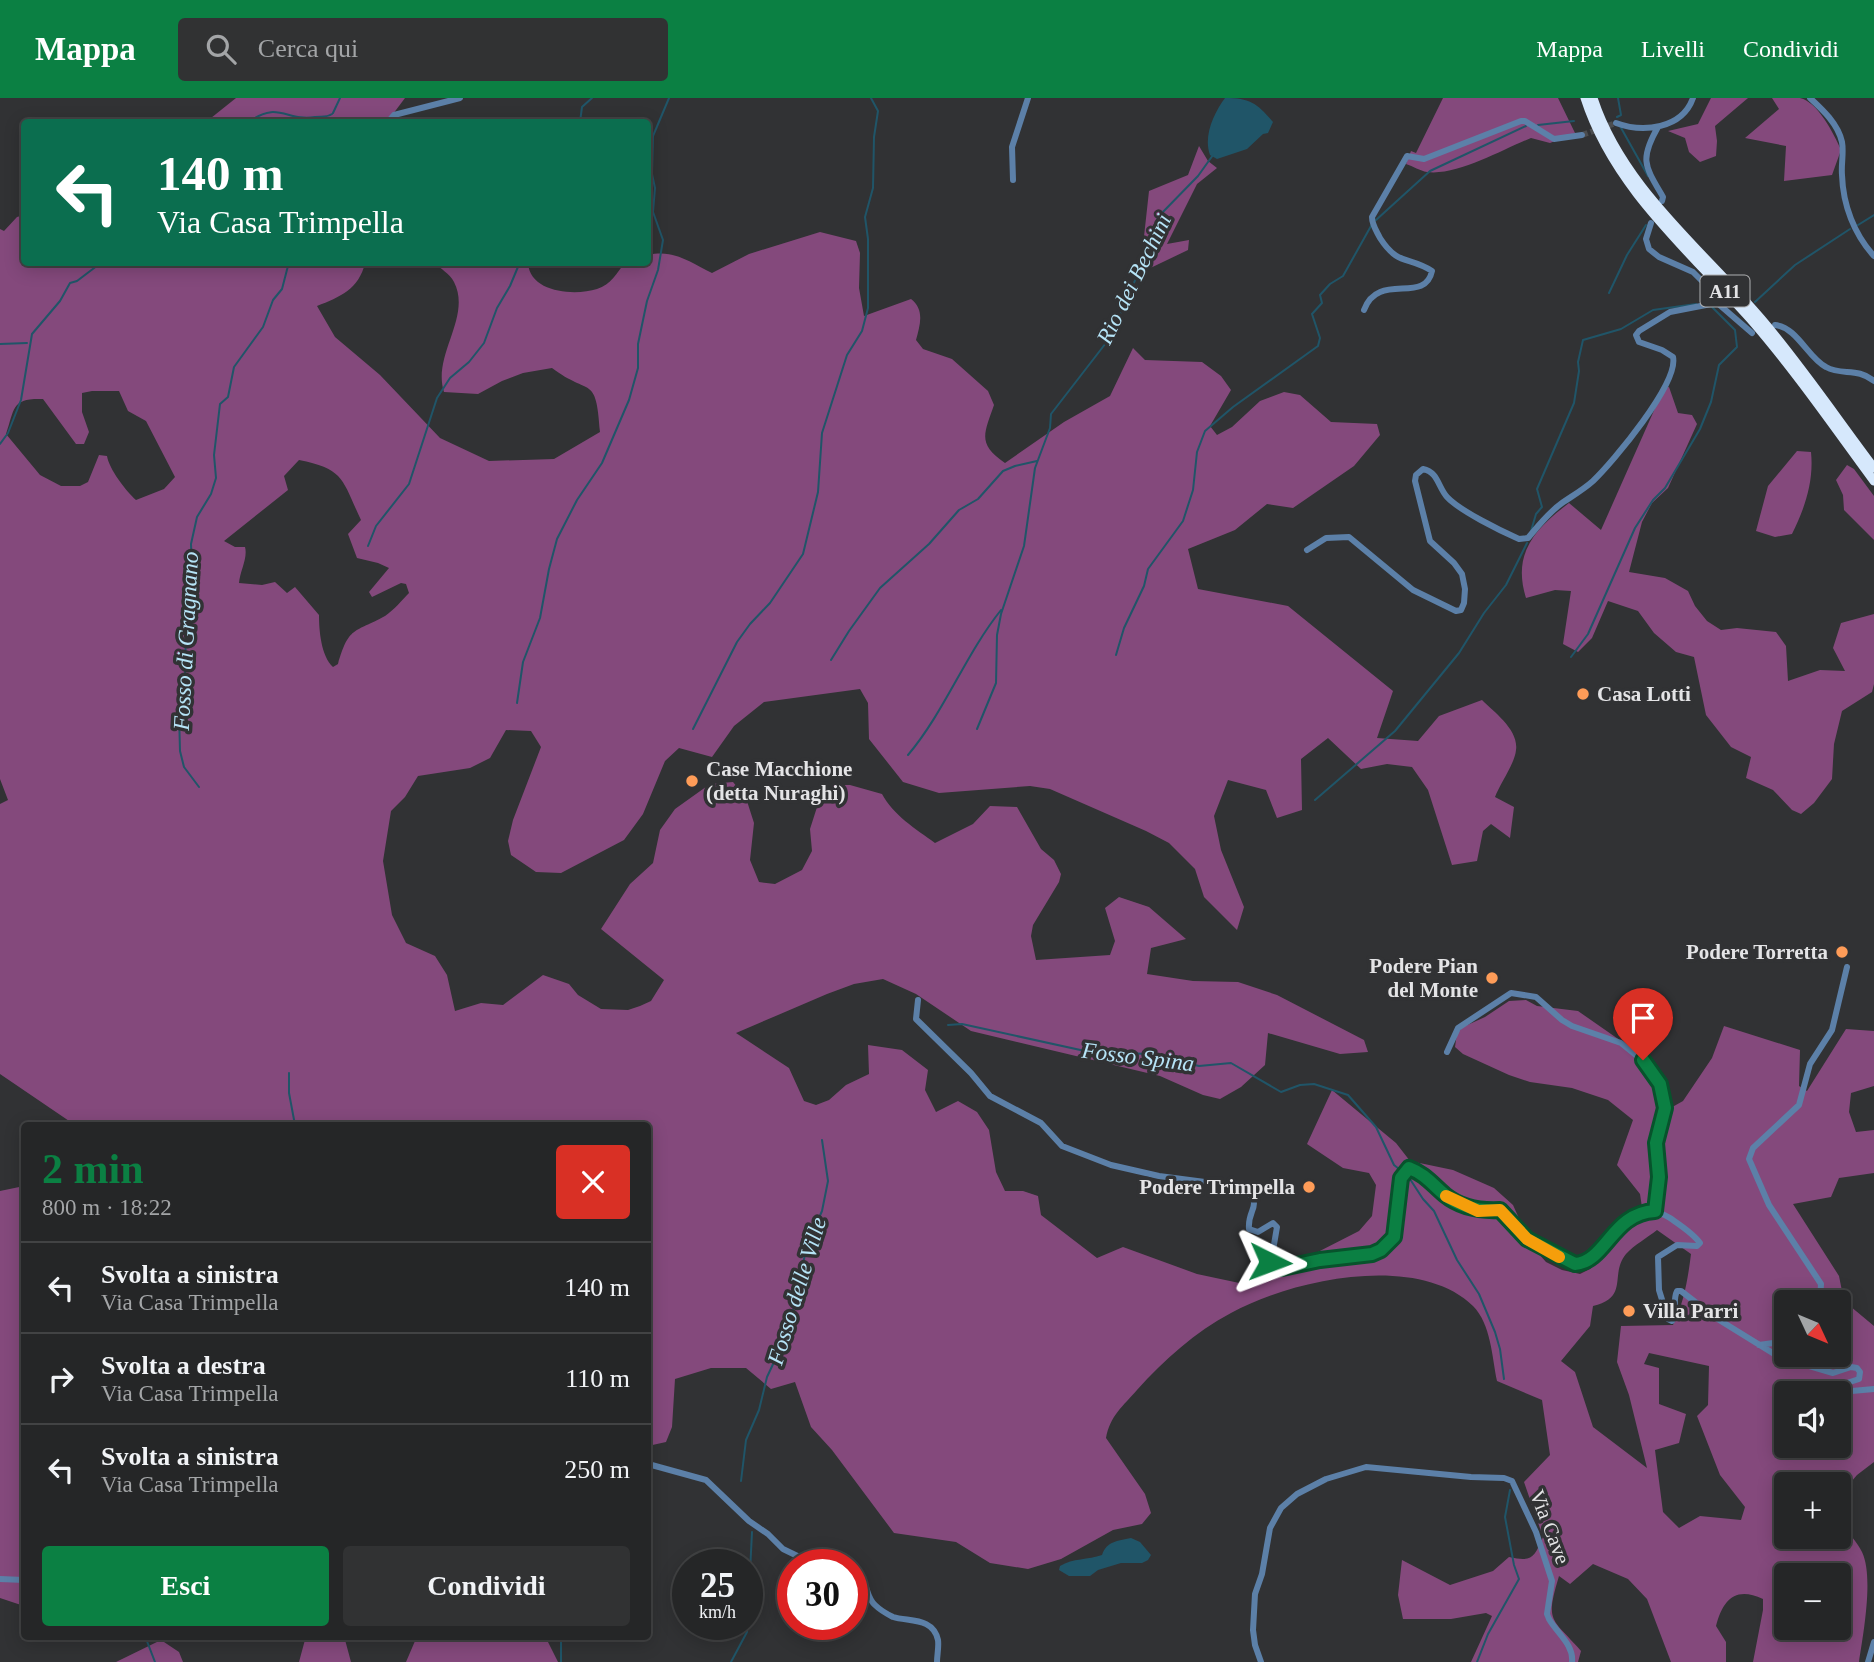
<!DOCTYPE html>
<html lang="it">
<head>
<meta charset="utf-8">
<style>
  :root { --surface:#252627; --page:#313233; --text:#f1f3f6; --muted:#a3a5a7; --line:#424344; --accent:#0b8043 }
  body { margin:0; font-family:"Times New Roman",serif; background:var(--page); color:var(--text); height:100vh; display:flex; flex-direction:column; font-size:26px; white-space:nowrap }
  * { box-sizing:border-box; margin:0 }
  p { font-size:23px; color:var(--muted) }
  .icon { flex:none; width:38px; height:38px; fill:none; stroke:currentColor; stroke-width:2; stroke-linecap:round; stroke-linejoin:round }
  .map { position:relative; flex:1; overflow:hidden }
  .sheet { position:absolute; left:21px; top:1024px; width:630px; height:518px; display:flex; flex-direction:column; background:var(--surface); border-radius:7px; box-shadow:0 4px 18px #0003,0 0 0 2px var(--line) }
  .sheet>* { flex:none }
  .banner { position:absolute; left:21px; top:21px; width:630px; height:147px; border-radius:7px; box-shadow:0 4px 18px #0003,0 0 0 2px var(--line); background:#0b6e4f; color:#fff; overflow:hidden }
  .needle { width:46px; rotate:134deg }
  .tools { position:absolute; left:1774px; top:1192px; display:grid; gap:14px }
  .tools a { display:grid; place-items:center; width:77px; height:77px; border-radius:7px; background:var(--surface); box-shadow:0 4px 18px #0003,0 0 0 2px var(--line); font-size:35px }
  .speed { position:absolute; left:672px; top:1451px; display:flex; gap:14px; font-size:35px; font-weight:700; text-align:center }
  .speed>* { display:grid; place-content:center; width:91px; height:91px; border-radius:50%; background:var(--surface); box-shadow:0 4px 18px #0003,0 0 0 2px var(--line); line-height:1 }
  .speed small { font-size:18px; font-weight:400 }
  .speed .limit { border:10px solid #d22; background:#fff; color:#111 }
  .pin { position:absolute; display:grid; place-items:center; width:60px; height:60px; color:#fff; margin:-72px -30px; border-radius:50% 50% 50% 0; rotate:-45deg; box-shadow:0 0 7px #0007 }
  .pin .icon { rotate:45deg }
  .me { position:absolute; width:77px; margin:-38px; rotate:93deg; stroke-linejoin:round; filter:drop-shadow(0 0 5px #0008) }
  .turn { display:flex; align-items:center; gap:24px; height:147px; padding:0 21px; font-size:32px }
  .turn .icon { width:91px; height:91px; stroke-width:2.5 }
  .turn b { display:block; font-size:49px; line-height:60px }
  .round { display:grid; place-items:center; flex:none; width:74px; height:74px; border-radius:7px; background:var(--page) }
  .overview { display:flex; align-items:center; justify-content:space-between; height:119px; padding:0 21px }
  h1 { font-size:42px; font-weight:800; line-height:52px; color:var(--accent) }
  .button { display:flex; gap:14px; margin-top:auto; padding:14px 21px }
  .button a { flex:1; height:80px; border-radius:7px; background:var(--accent); color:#fff; font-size:28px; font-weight:800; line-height:80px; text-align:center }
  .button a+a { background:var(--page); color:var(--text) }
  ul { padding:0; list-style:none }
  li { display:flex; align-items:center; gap:21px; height:91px; padding:0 21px; border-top:2px solid var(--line) }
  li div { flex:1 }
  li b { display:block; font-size:26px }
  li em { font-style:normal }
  header { display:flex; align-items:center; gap:42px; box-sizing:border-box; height:98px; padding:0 35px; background:var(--accent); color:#fff }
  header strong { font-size:33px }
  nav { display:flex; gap:38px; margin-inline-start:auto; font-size:24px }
  .search { width:490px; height:63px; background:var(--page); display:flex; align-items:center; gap:18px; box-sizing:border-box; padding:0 24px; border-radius:7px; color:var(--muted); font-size:26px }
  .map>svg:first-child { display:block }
  .forest { fill:#84497c; fill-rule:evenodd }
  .water { fill:#205568 }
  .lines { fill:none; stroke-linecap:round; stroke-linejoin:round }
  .stream { stroke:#205568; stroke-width:2 }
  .minor-tunnel { stroke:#4c4d4f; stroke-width:6; stroke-dasharray:6 3; stroke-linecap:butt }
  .minor { stroke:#5c80a8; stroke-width:6 }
  .highway { stroke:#d6e8fc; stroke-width:9 }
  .route-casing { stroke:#07532c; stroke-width:18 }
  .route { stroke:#0b8043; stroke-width:12 }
  .slow { stroke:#f59e0b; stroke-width:12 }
  .poi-dot { fill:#fe9c58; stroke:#313234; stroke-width:2.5 }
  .labels { text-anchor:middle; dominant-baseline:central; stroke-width:7; stroke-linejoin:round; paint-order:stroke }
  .shield { fill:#313234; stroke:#aeafb1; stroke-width:2 }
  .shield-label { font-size:19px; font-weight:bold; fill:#e4e4e6 }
  .poi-label { font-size:21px; font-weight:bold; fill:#e4e4e6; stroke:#313234; text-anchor:start }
  .street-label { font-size:21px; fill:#e4e4e6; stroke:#313234 }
  .water-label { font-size:23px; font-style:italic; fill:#b6e4f7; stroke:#313234 }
</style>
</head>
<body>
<header>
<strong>Mappa</strong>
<div class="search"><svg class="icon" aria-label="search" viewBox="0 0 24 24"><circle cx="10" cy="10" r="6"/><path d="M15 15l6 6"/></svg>Cerca qui</div>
<nav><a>Mappa</a><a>Livelli</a><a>Condividi</a></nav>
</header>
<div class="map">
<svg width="1874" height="1564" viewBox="0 0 1874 1564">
  <rect width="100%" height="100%" fill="#313234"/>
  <!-- forest -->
  <path class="forest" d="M236 0H405L387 24H206Z
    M1443 0H1558L1575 35 1550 45 1531 40C1503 51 1458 78 1427 74 1420 73 1413 68 1406 66L1411 53 1416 55Z
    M1711 0H1748L1715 28 1717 43 1716 58 1700 64 1689 54 1685 40 1668 33 1698 26Z
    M1772 0C1781 0 1792 0 1800 0 1818 4 1834 36 1841 52L1832 77 1784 83 1786 48 1745 40 1779 11Z
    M1199 48 1208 63 1217 70 1197 86 1167 146 1189 142 1188 152 1140 175 1149 93 1188 77Z
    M24 117V164L365 165C359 191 340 199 317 208L335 239 380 277 440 340 489 363 554 361 600 334C596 275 590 299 552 270L523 275 502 283 478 296 444 294C432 257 472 219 454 184 450 176 440 170 434 165H528C530 195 575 198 597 191 611 187 617 174 625 165L648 164V157C674 151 689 164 712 175L749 156 820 134 856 143 860 155 859 190 864 218 911 201C925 212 920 227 916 242L923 251 952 261 988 293 994 307C984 336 977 346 1005 365L1064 324 1110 298 1133 250 1145 262 1202 264 1221 278 1231 292 1210 328 1217 337 1232 329 1260 303 1284 294 1300 297 1331 324 1377 326 1380 337 1354 368 1293 410 1267 406 1235 432 1188 451 1198 491 1288 508 1393 593 1377 640 1418 643 1439 618 1482 602C1494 614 1519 632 1516 652 1515 665 1500 686 1495 699L1514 709 1510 740 1491 726 1483 733 1477 763 1452 767 1428 692 1412 669 1387 666 1361 671 1328 640 1301 661 1302 712 1277 720 1266 692 1228 682 1214 718 1221 752 1244 809 1237 832 1204 799 1195 771 1169 745 1146 733 1050 691 1030 688 939 695 903 684 869 641 868 605 860 591 764 604 734 628 712 659 679 650 665 663 643 716 624 742 561 775 536 774 511 757 508 743 513 722 541 649 531 633 506 632 490 660 470 670 418 678 405 699 391 713 383 763 392 817 406 845 435 858 447 877 455 913 481 905 503 907 543 877 569 886 578 897 601 911 628 912 640 908 651 903 664 882 601 831 630 786 653 765 660 732 675 711 710 686 733 684 746 700 754 725 750 762 759 784 775 786 802 772 812 753 810 731 818 706 834 687H850L882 696C893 717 916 731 935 745L973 726 990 708 1017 709 1041 751 1054 762 1061 776 1059 784 1033 827 1031 838 1036 862 1110 857 1115 843 1105 810 1119 799 1149 809 1186 841 1151 850 1147 876 1193 883 1238 884 1277 897 1364 942 1368 954 1340 956 1268 935 1265 967 1241 989 1220 1001 1203 997 1160 978 971 933 916 896 883 881 854 886 827 896 736 935 789 970 804 1003 816 1007 829 1002 846 987 869 976 868 947 902 952 928 972 925 992 936 1014 958 1003 977 1014 989 1032 996 1074 1005 1093H1023L1038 1098 1041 1117 1097 1160 1123 1149 1197 1176 1244 1186 1263 1182 1359 1133 1372 1118 1376 1087 1369 1075 1343 1070 1307 1046 1332 992 1396 1045 1410 1063 1453 1072 1494 1090 1513 1107 1531 1147 1546 1164 1562 1172 1580 1176 1590 1171 1643 1116 1640 1096 1617 1067 1633 1022 1608 1002 1572 990 1530 984 1509 977 1463 956 1455 949 1457 935 1463 929 1485 919 1509 903 1526 902 1537 908 1578 913 1644 959 1663 986 1667 1012 1683 1003 1712 960 1724 928 1800 952 1799 988 1807 993 1846 931 1874 933V988L1851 995 1849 1014 1856 1034 1874 1032V1075L1839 1080 1831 1099 1793 1106 1839 1178 1844 1203 1874 1228V1364L1857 1377 1839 1398V1386H1787V1438H1839V1423C1847 1433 1857 1444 1862 1454 1874 1479 1863 1537 1859 1564H1753L1763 1512V1501C1735 1488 1723 1502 1716 1528L1726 1544V1564H1671L1647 1501 1628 1481 1593 1466 1570 1486 1559 1478C1545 1525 1551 1519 1581 1553L1578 1564H1471L1492 1518 1486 1515 1451 1521H1403L1398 1497 1402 1462 1450 1487 1493 1473 1509 1459C1532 1464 1534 1460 1543 1439L1524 1384 1550 1357 1542 1302 1497 1283C1492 1259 1491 1226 1473 1208 1417 1154 1291 1182 1231 1215 1195 1234 1164 1262 1137 1292 1123 1308 1110 1318 1106 1340L1145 1396 1151 1415 1142 1426 1113 1432 1061 1461 1028 1471 990 1465 956 1444 894 1435 832 1352 811 1329 795 1284 771 1291 746 1270H711L675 1281 672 1329 666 1344 648 1348V1027H75L0 976V706L8 702 0 681V131L4 133 17 119ZM92 293H119L128 313 146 323 175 379 164 391 136 402C126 393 109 371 107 358L99 357 88 384 80 388H61L40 377 6 336C15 310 11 300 43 301L76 346H84L89 334 82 314V295ZM299 362C345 371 342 382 361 422L348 436 357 460 378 465 389 470 369 494 372 499 401 485 406 486 409 495C402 502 394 512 385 518 354 535 349 528 338 566L333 569C321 558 319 532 319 517L295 489 287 495 275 484 262 487 239 485C240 473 248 460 245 449H235L224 443 288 392 284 378ZM1657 1132 1691 1156C1688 1180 1684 1205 1673 1227L1621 1228 1617 1264 1629 1297 1647 1370 1593 1329 1575 1274 1561 1263 1590 1228 1593 1208C1630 1199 1609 1177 1626 1156 1634 1147 1647 1140 1657 1132ZM1787 1204H1839V1256H1787ZM1649 1255 1709 1268 1708 1307 1697 1318 1720 1377 1745 1409 1741 1422 1700 1418 1679 1430 1663 1414 1655 1352 1679 1345 1686 1316 1659 1306V1270L1644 1266ZM1787 1295H1839V1348H1787ZM1787 1477H1839V1530H1787Z
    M1669 289 1678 315 1692 317 1697 326 1668 390 1652 405 1642 424 1629 474 1665 480 1688 493 1695 508 1707 523 1721 532 1737 530 1776 534 1786 548 1788 583 1820 572 1845 573 1833 550 1841 525 1874 516V586L1872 594 1842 613 1834 646 1832 681 1814 705 1801 716 1792 712 1773 692 1746 680 1751 659 1731 649 1706 617 1694 559 1676 554 1654 535 1638 513 1608 503 1592 540 1578 554 1563 546 1571 493 1555 492 1526 500C1512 455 1535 431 1569 405L1601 432 1664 290Z
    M1797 353 1811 354C1814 383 1805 410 1792 436L1775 439 1756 433 1768 388Z
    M1847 367 1854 371 1874 398V442L1844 412 1843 397 1836 382Z
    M24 1088V1508L0 1500V1093Z
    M306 1538H344L351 1564H299Z
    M420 1538H545L558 1564H406L415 1543Z
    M161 1542 179 1554 183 1564H116Z"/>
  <!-- water -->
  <path class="water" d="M1225 0C1250 0 1257 5 1273 24L1268 35 1263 36 1247 51 1217 61 1210 57C1203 38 1214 15 1225 0Z
    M1131 1440 1140 1444 1151 1457 1148 1462 1142 1465H1121L1098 1472 1090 1478H1069L1059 1472 1060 1468C1073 1460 1088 1462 1102 1457 1107 1443 1117 1443 1131 1440Z"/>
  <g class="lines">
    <!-- stream -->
    <path class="stream" d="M333 15 340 0
      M1617 19 1621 17 1618 0
      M249 24C278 2 287 24 315 19 322 18 326 20 332 16
      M580 24 582 9 592 0
      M1538 27 1574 23
      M1620 28 1648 78
      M1376 122 1430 73 1526 28
      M1858 127 1874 117
      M1609 195 1627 157 1646 127
      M1755 204 1795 167 1850 131
      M0 246 27 245
      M0 346 8 335 21 302 32 236 60 203 70 185 77 183 102 164
      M1531 433 1536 416 1542 409 1537 391 1574 305 1579 273 1578 264 1583 242 1621 231 1653 212 1696 206
      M368 448 376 428 409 386 437 300 450 280 469 264 484 245 497 210 510 188 520 164
      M1116 557 1124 530 1144 488 1148 471 1183 423 1193 392 1197 354 1205 333 1233 309 1318 248 1320 240 1312 216 1322 205 1320 197 1330 186 1343 178 1371 128
      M1571 559 1588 536 1635 430 1653 402 1665 390 1700 331 1711 304 1719 267 1737 249 1735 232 1712 209
      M831 562 849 533 880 490 929 446 959 412 978 401 1003 373 1015 368 1037 363
      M517 605 523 564 540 520 549 471 557 441 577 402 602 365 629 302 638 270V246L647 203 658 172 663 142 653 114 655 90 652 76 653 38 669 0
      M693 631 737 544 750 526 770 505 803 456 818 394 822 335 847 257 862 233 868 210V141L865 119 873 90 874 39 878 13 871 0
      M977 631 996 585 997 537 1001 516 1024 448 1035 370 1050 330 1051 316 1109 241 1149 151 1158 119 1198 78 1213 57
      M908 657C945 613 965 557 1001 512
      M199 689 184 669 180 653 179 615 185 575 186 531 183 508 192 473 191 446 197 419 211 396 216 380 214 357 220 306 228 299 234 269 263 229 273 202 282 191 289 164
      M1315 702 1395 633 1459 555 1484 515 1506 487 1527 445
      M948 927 962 926 1085 953 1147 956 1199 968 1231 965 1281 994 1300 987 1314 986 1348 997 1376 1029 1394 1067 1404 1075
      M289 975V995L295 1027
      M1408 1078 1423 1101 1434 1113 1457 1162 1479 1196 1495 1234 1500 1251 1504 1281
      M741 1383 746 1342 759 1312 767 1279 789 1232 807 1147 822 1113 828 1083 822 1042
      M145 1538 155 1564
      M561 1538V1564
      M731 1564 747 1534 752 1434
      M1477 1564 1488 1536 1519 1481 1514 1467 1505 1419 1510 1392"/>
    <!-- minor-tunnel -->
    <path class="minor-tunnel" d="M1582 37 1616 25"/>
    <!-- minor -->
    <path class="minor" d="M1810 0C1823 12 1838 26 1842 44 1844 55 1841 66 1842 77 1843 107 1854 136 1874 158
      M388 24 394 17 460 0
      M1616 25C1643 35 1682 31 1693 0
      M1658 29C1639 62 1645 68 1663 99L1662 103
      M1013 82 1012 49 1028 0
      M1651 125 1646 141 1649 151 1659 159 1693 174 1711 192 1715 203 1752 235
      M1364 212C1378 173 1425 207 1432 173 1408 158 1398 168 1380 140 1376 132 1372 127 1372 119L1407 58 1424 61 1521 23H1525L1554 41 1582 37
      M1775 227C1797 229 1808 260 1826 269 1842 278 1857 269 1874 283
      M1307 452 1326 440 1349 439 1413 492 1456 513 1461 512 1464 505 1465 491 1462 476 1454 465 1430 443 1415 383 1416 377 1423 371C1438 374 1438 389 1447 399 1460 413 1501 433 1519 441L1528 440C1539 427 1548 415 1562 405 1572 398 1583 392 1593 383 1613 364 1679 285 1673 259L1662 252 1639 244 1636 237 1639 233 1670 214 1711 206 1715 203
      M918 902 916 921 971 975 990 998 1041 1025 1062 1048 1111 1067 1159 1078 1243 1089C1265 1109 1247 1109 1249 1131L1258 1134 1273 1125 1277 1129 1271 1164 1274 1170 1320 1162 1372 1156 1381 1152 1393 1139 1401 1080 1409 1070C1425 1076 1433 1086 1446 1097 1461 1110 1481 1113 1500 1112L1527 1141 1575 1166C1611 1164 1622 1090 1670 1120 1680 1127 1693 1135 1700 1145L1697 1148 1677 1147 1658 1159 1659 1192 1668 1221 1672 1223C1678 1214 1672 1203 1677 1193H1681L1716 1220 1779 1259 1833 1275 1851 1269 1857 1270 1860 1274 1859 1281 1844 1286 1840 1291 1841 1294 1874 1291
      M1447 954 1458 930 1511 895 1536 899 1562 922 1572 928 1621 945 1643 963 1660 986 1665 1010 1656 1045 1659 1079 1655 1113
      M1820 1204 1821 1186 1769 1107 1749 1061 1753 1050 1799 1007 1810 966 1832 932 1847 869
      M1759 1247 1787 1243
      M648 1366 706 1382 749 1423 768 1436 783 1451 814 1466
      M852 1473C869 1478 864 1498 875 1507 880 1512 887 1516 893 1519 909 1524 933 1519 938 1542 939 1549 937 1557 937 1564
      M0 1481 24 1482
      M1261 1564 1255 1547 1253 1532 1255 1496 1262 1476 1270 1430 1281 1410 1297 1396 1326 1381 1366 1369 1471 1379 1504 1380 1512 1383 1536 1434 1552 1483 1547 1516 1549 1521C1557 1535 1574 1547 1572 1564
      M1868 1564 1874 1544"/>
    <!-- highway -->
    <path class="highway" d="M1585 0C1614 91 1692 155 1754 225 1797 275 1835 330 1874 383
      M1593 0C1622 90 1703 152 1762 222 1802 269 1837 321 1874 370"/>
  </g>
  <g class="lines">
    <defs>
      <path id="route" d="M1270 1164 1272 1169 1282 1170 1320 1162 1372 1156 1381 1152 1394 1139 1401 1080 1409 1070C1425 1076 1432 1086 1445 1097 1461 1110 1481 1113 1500 1112L1527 1141 1575 1166C1606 1164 1612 1115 1655 1113L1659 1079 1656 1045 1665 1010 1660 986 1643 962"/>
    </defs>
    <!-- route casing -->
    <use href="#route" class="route-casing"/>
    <!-- route -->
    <use href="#route" class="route"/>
    <!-- slow -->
    <path class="slow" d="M1446 1098 1478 1113 1500 1112 1527 1141 1559 1159"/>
  </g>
  <!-- markers -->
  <g class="poi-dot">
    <circle cx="1583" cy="596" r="7"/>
    <circle cx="692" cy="683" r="7"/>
    <circle cx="1842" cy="854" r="7"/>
    <circle cx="1492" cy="880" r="7"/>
    <circle cx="1309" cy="1089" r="7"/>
    <circle cx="1629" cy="1213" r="7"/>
  </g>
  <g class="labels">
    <!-- shield labels -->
    <rect class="shield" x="1700.5" y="177.5" width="49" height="31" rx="5"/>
    <g class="shield-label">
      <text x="1725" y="193">A11</text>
    </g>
    <!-- poi labels -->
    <g class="poi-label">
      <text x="1597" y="596">Casa Lotti</text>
      <text x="706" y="671">Case Macchione<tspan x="706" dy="24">(detta Nuraghi)</tspan></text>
      <text x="1828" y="854" text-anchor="end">Podere Torretta</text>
      <text x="1478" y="868" text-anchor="end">Podere Pian<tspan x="1478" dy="24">del Monte</tspan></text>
      <text x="1295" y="1089" text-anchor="end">Podere Trimpella</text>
      <text x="1643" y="1213">Villa Parri</text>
    </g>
    <!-- street labels -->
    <g class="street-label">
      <text transform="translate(1550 1429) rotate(69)">Via Cave</text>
    </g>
    <!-- water labels -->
    <g class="water-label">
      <text transform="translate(1134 181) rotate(-64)">Rio dei Bechini</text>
      <text transform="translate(186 543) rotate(-87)">Fosso di Gragnano</text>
      <text transform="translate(1138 959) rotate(7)">Fosso Spina</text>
      <text transform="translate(797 1193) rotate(-73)">Fosso delle Ville</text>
    </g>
  </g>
</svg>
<div class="tools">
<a><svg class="needle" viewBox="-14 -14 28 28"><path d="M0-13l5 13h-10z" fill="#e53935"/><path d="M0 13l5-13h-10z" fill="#a3a5a7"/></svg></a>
<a><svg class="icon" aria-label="sound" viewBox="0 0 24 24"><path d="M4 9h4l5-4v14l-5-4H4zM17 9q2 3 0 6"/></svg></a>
<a>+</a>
<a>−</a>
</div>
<div class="speed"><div>25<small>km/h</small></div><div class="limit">30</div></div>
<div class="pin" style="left:1643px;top:962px;background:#d93025"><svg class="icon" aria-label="arrive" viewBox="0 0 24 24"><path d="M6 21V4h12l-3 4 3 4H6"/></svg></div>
<svg class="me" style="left:1270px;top:1164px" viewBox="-20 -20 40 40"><path d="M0-17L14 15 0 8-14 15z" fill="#0b8043" stroke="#fff" stroke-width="4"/></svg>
<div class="banner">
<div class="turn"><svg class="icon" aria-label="left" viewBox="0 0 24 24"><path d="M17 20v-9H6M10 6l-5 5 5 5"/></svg><div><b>140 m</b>Via Casa Trimpella</div></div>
</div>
<section class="sheet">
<div class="overview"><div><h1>2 min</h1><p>800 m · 18:22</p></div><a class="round" style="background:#d93025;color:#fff"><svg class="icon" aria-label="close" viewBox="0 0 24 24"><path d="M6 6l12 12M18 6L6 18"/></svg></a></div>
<ul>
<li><svg class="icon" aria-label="left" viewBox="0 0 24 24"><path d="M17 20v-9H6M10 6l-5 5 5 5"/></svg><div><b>Svolta a sinistra</b><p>Via Casa Trimpella</p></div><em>140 m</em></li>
<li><svg class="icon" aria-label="right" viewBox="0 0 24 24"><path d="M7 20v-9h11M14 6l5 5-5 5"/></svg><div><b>Svolta a destra</b><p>Via Casa Trimpella</p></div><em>110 m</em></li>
<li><svg class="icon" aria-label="left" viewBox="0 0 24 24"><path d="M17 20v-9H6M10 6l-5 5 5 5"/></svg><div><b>Svolta a sinistra</b><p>Via Casa Trimpella</p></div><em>250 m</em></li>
</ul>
<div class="button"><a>Esci</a><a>Condividi</a></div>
</section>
</div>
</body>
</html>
